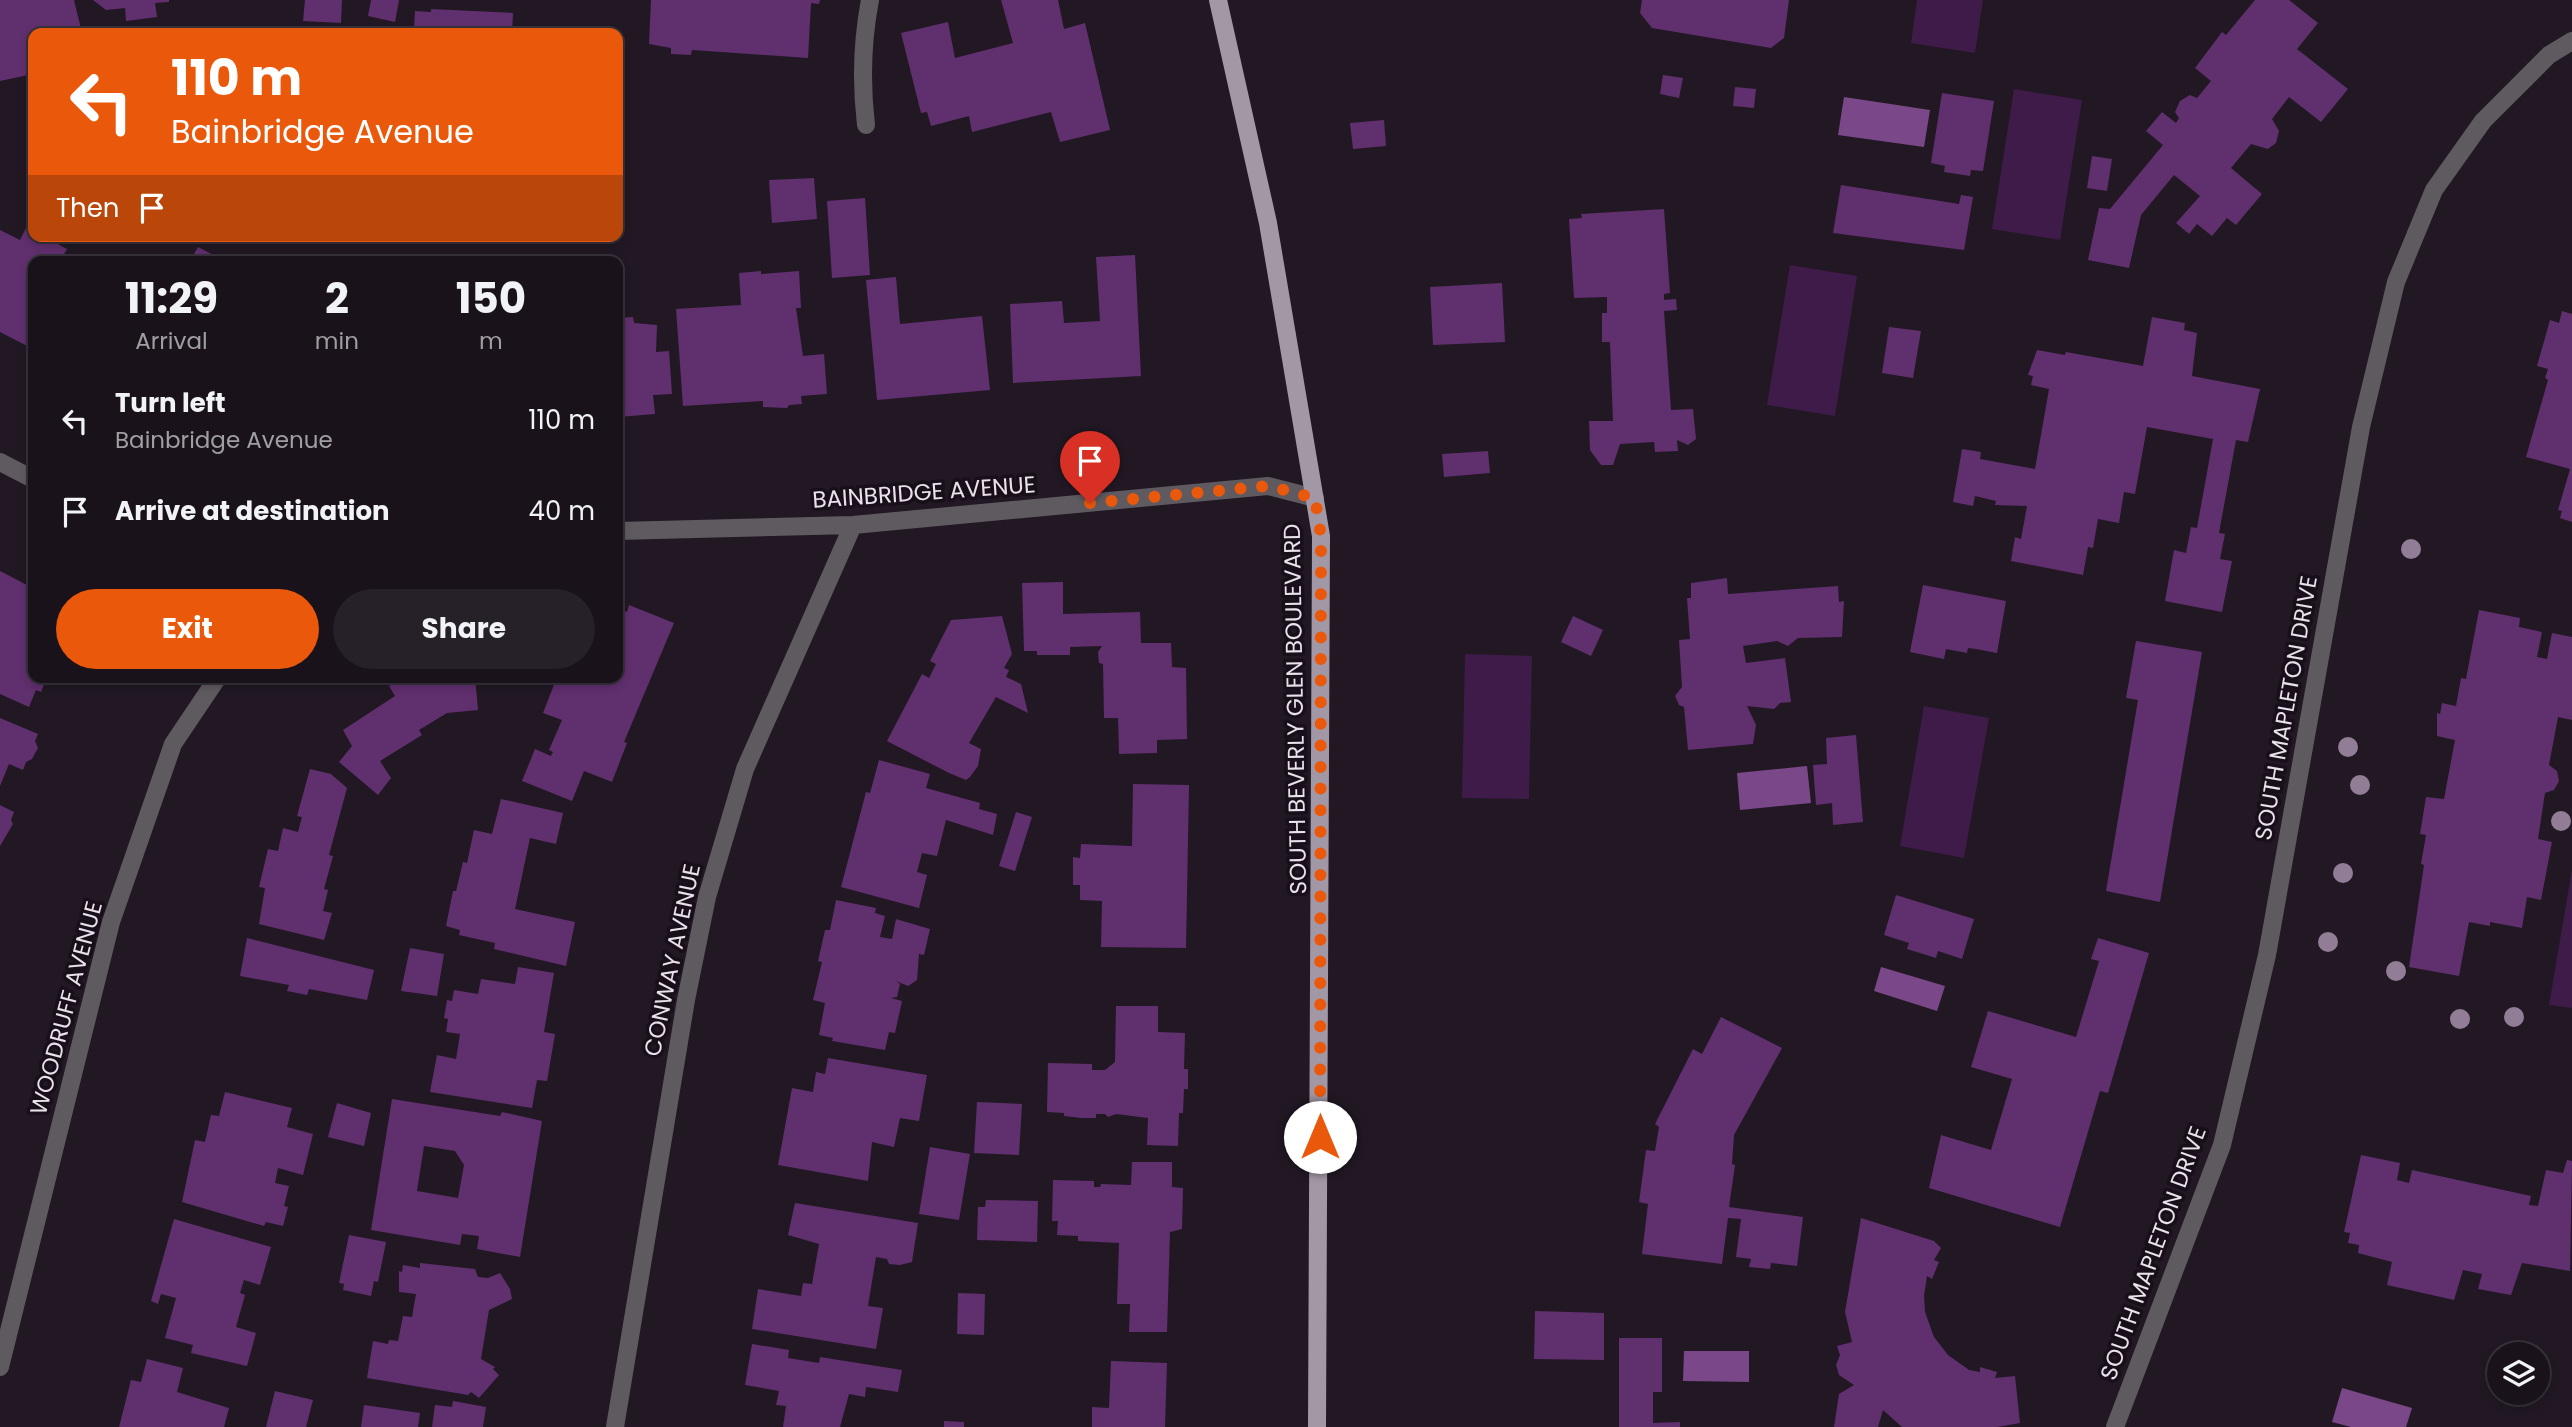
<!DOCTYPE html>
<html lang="en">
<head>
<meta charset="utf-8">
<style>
  :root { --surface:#19121b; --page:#262028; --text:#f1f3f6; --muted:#9f9ea3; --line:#37323a; --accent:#ea580c }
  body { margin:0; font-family:Poppins,sans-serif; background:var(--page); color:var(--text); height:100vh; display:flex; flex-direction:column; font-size:26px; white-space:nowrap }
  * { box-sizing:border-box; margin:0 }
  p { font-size:23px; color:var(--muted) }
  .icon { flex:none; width:38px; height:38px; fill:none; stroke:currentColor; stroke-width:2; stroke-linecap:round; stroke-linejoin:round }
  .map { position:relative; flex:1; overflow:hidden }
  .drawer { position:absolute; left:28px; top:256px; width:595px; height:427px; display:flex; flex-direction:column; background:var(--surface); border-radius:14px; box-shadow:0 4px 10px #0003,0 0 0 2px var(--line) }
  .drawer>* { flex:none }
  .top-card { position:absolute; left:28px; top:28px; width:595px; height:214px; border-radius:14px; box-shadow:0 4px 10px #0003,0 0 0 2px var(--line); background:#ea580c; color:#fff; overflow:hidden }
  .controls { position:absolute; left:2487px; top:1342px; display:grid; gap:14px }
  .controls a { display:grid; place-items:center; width:63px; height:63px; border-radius:50%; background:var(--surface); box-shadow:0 4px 10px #0003,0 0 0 2px var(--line); font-size:35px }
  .pin { position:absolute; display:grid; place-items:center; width:60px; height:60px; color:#fff; margin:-72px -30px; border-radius:50% 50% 50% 0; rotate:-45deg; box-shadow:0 0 7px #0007 }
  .pin .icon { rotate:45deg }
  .me { position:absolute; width:77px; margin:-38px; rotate:0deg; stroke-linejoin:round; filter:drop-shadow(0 0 5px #0008) }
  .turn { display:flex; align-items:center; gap:24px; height:147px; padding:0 28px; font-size:32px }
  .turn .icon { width:91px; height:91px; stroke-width:2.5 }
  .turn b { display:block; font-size:49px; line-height:60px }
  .then { display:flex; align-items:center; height:66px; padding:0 28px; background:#0003; gap:14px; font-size:26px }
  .eta { display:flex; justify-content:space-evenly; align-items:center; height:119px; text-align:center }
  .eta b { font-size:42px; font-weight:700; line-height:49px }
  .primary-button { display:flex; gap:14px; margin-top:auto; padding:14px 28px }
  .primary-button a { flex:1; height:80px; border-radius:42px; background:var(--accent); color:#fff; font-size:28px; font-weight:700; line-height:80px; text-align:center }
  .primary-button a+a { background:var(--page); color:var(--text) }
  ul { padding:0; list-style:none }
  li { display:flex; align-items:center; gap:21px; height:91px; padding:0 28px }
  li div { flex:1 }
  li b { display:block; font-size:26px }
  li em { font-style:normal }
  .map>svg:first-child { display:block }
  .green { fill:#3e1b48 }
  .water { fill:#7a4888 }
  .building { fill:#602f6e; fill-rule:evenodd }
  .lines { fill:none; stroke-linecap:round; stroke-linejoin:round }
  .minor { stroke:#5f5a60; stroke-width:18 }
  .major { stroke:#a298a5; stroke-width:18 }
  .tree { fill:#917d96 }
  .route { stroke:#ea580c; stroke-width:12; stroke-dasharray:0 21.6 }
  .labels { text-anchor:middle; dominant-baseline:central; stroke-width:7; stroke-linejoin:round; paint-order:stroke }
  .street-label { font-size:23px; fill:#e9e2ea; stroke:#180f1a }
</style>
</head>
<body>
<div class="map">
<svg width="2572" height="1427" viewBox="0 0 2572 1427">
  <rect width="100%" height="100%" fill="#211824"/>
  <!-- green -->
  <path class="green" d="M1917 0H1983L1975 53 1911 43Z
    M2014 89 2082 100 2060 240 1992 229Z
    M1790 265 1857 276 1835 416 1767 405Z
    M1465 654 1532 656 1529 799 1462 798Z
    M1924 706 1989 718 1964 858 1900 846Z
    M2572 869V1008L2549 1005Z"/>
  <!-- water -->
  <path class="water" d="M1844 97 1930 110 1924 147 1838 135Z
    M1807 766 1811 803 1740 810 1737 773Z
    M1881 967 1945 986 1937 1011 1874 991Z
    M1684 1351H1749V1382L1683 1381Z
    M2342 1388 2412 1408 2406 1427H2351L2332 1422Z"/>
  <!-- building -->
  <path class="building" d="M0 0H74L82 33H33V74L0 81Z
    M93 0H169V2L155 3 157 17 126 21 125 8 106 10Z
    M305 0H342L341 23 303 21Z
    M371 0H399L395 22 368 16Z
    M651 0H820L819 4 811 3 808 58 692 50 691 55 671 54V48L649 44Z
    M1001 0H1058L1064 29 1085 23 1110 130 1060 142 1051 112 972 132 969 116 931 126 927 112 921 113 901 33 948 22 955 58 1013 43Z
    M1642 0H1789L1784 38 1771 48 1652 28 1640 13Z
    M2255 0H2289L2318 23 2297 49 2348 89 2321 122 2289 97 2272 119 2279 131 2276 143 2268 149 2251 144 2231 168 2262 194 2236 225 2227 218 2212 236 2197 224 2189 234 2176 223 2200 196 2174 175 2141 215 2129 268 2088 260 2099 208 2110 209 2163 145 2146 131 2162 112 2176 123 2179 118 2175 112 2180 101 2190 95 2197 98 2211 81 2195 68 2222 32 2226 35Z
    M431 9 513 13 512 33H429V29L414 28 415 11 431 12Z
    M1663 75 1683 78 1679 98 1660 94Z
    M1735 87 1756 89 1754 108 1733 106Z
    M1942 93 1994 101 1983 171 1971 170 1970 176 1944 172 1945 166 1931 163Z
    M1384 120 1386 146 1353 149 1350 123Z
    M2092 156 2112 159 2107 191 2087 188Z
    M814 178 817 219 772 223 769 180Z
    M1841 185 1959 204 1961 195 1973 197 1964 250 1833 233Z
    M865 198 870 275 832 278 827 201Z
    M1664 209 1670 293 1664 294V300L1676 299 1677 310 1664 311 1671 410 1693 409 1696 439 1688 445 1677 440 1678 451 1655 452 1654 442 1620 444 1613 465H1601L1590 450 1589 421H1613L1610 342H1602V313H1607V297L1574 298 1569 219 1582 218 1581 214Z
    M26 228 33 232V236H43L67 249 60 261H33V349L0 332V230L20 240Z
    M198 247 225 261H190Z
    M1135 255 1141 376 1013 383 1010 304 1062 301 1064 323 1100 321 1096 257Z
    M761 271V274L799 271 801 308H796L803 356 824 354 827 394 801 396 802 404 789 405 787 408 763 407V401L683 406 676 309 741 305 739 273Z
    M896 277 900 324 982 316 990 390 877 400 866 280Z
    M1502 283 1505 342 1433 345 1430 287Z
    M2562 311 2572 314V522L2560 518 2562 511 2558 510 2570 469 2526 457 2548 380 2545 378 2548 369 2537 366 2550 320 2559 323Z
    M633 317 634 323 657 325 656 352 669 351 672 394 653 395 655 414 618 417V318Z
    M2152 317 2185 323 2184 330 2197 333 2192 376 2260 389 2248 442 2236 440 2219 533 2225 534 2220 559 2232 561 2222 612 2165 601 2174 550 2186 553 2191 527 2197 528 2213 439 2147 427 2135 494 2124 492 2119 523 2098 519 2093 548 2088 547 2083 575 2011 561 2015 537 2021 539 2027 506 1995 505 1996 501 1975 496 1973 506 1953 502 1962 449 1981 452 1980 459 2035 469 2049 389 2031 385 2033 376 2028 375 2037 350 2065 355 2066 352 2143 366Z
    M1889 327 1921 331 1913 378 1882 373Z
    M1488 451 1490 473 1444 477 1442 454Z
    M0 571 27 585 29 582 33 584V677H47L41 692 36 690 29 707 0 694Z
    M1727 578 1728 594 1838 586 1839 602 1844 601 1842 637 1798 638 1788 646 1777 641 1743 646 1746 663 1785 658 1791 702 1780 703 1774 709 1747 706 1756 725 1753 744 1688 750 1684 707 1679 705 1675 696 1682 687 1679 640 1690 639 1687 598H1691V583Z
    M1063 582V614L1140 612 1141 643H1171L1172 667 1186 668 1187 739 1157 740V753L1119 754 1118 718H1104L1103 664 1099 663 1098 652 1102 646 1070 647V655H1037V651H1024L1022 583Z
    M1923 585 2006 601 1997 653 1976 649 1968 648 1967 653 1946 649 1944 659 1910 652Z
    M629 605 674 623 624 742 627 743 612 782 584 771 572 801 522 781 535 749 551 756 553 752 549 750 562 720 543 713 557 677H618V608L627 612Z
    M2479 610 2520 618 2519 627 2542 632 2537 657 2547 659 2552 633 2572 637V720L2558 717 2549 765 2557 771 2559 781 2554 790 2545 793 2538 839 2552 842 2541 900 2527 897 2522 928 2490 922V926L2469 922 2459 976 2409 967 2424 865 2421 864 2426 835 2420 834 2426 797 2444 799 2455 740 2437 736V713L2440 714 2442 703 2456 706 2461 678 2466 679Z
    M1002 616 1012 654 1004 668 1009 670 1006 677 1021 684 1028 713 996 697 969 743 981 749 978 766 970 777 966 780 949 773 887 741 922 674 929 678 936 664 930 661 951 620Z
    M1573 616 1603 630 1591 656 1561 642Z
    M2136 641 2202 652 2160 902 2106 891 2138 700 2126 698Z
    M403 677H414L417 683 426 677H475L478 710 447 713 419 730 422 735 380 761 391 778 378 795 339 762 352 746 343 730 395 696 389 686Z
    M0 718 38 734 35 741 38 748 32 759 26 762 23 770 9 764 0 786Z
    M1856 735 1863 822 1833 825 1832 803 1816 805 1813 765 1827 764 1826 738Z
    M879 760 930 774 926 788 980 803 979 809 997 814 993 835 946 820 937 856 922 853 917 872 927 875 919 908 841 887 866 792 870 793Z
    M310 769 331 774 347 788 329 855 333 856 324 889 328 890 323 911 332 913 324 940 259 924 265 888 259 887 268 849 278 851 283 828 298 832 302 817 297 816Z
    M1133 784 1189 785 1186 948 1101 947 1102 901 1080 900V885H1073V857L1080 858 1081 844 1132 846Z
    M501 799 563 813 556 844 530 838 515 909 575 922 566 966 494 949 495 943 459 935 460 930 446 926 453 891H456L463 862 467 863 474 830 492 834Z
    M0 805 14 812 11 820 13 824 0 846Z
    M1016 812 1032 817 1015 871 999 866Z
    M1896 895 1974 919 1962 959 1938 951 1936 958 1907 949 1909 943 1884 935Z
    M836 900 876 908 875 913 885 916 880 937 892 939 896 919 930 929 924 955 919 954 917 980 908 986 896 981 900 984 897 997 891 998 902 1001 895 1033 889 1032 885 1050 832 1041 833 1038 819 1035 825 1003 813 1000 822 962 818 961 825 930H830Z
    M247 938 374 970 367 1000 309 989 307 995 287 991 289 985 240 976Z
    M2098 938 2149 953 2108 1093 2100 1091 2060 1227 1929 1188 1941 1135 1991 1150 2012 1079 1971 1067 1988 1011 2076 1037 2099 961 2091 959Z
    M410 948 444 954 437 996 401 991Z
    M518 967 554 973 544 1032 555 1034 547 1081 537 1080 532 1108 430 1092 437 1055 456 1059 460 1034 446 1032 448 1019 444 1018 447 1000 452 1001 454 990 478 994 481 979 515 984Z
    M1116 1006H1158V1032L1185 1033 1184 1069H1188V1089H1184L1183 1113H1179L1178 1146 1147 1145 1148 1118 1116 1114 1108 1117 1105 1114H1096V1118H1081L1064 1116V1113L1047 1112 1048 1063 1092 1064V1070H1105L1115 1062Z
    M1721 1017 1782 1048 1734 1135 1732 1164 1735 1165 1729 1207 1803 1217 1797 1266 1771 1263 1770 1269 1749 1267 1751 1259 1736 1257 1741 1219 1728 1218 1722 1264 1642 1254 1648 1204 1639 1202 1646 1150 1655 1151 1659 1127 1655 1124 1693 1049 1702 1054Z
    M828 1058 927 1075 919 1121 900 1118 894 1147 872 1142 868 1181 778 1165 792 1088 813 1092 816 1072 825 1074Z
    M225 1092 292 1108 287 1127 313 1134 303 1175 278 1168 275 1183 289 1186 284 1206 288 1207 283 1226 266 1222 264 1226 182 1202 195 1140 205 1142 211 1115 219 1116Z
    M392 1099 500 1116 502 1112 542 1121 520 1257 477 1249 479 1236 462 1234 460 1245 371 1230ZM424 1146 455 1151 464 1165 458 1198 417 1191Z
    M977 1102 1022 1104 1019 1155 974 1153Z
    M337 1103 371 1113 364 1146 328 1137Z
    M930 1147 970 1154 959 1220 919 1214Z
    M2361 1155 2400 1163 2397 1180 2409 1183 2412 1170 2531 1196 2529 1205 2538 1206 2546 1170 2563 1173 2567 1160 2572 1161 2570 1271 2522 1263 2511 1295 2478 1289 2482 1274 2463 1270 2454 1300 2387 1285 2392 1262 2358 1253 2359 1245 2348 1243 2350 1233 2344 1232Z
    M1132 1162H1172V1187L1183 1188 1182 1229 1170 1232 1167 1332H1129L1130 1304H1117L1119 1243 1078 1241V1236L1057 1235 1058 1221H1052L1053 1180 1094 1181V1187H1100L1101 1184 1131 1185Z
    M986 1200 1038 1201 1037 1242 977 1240 978 1207H985Z
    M795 1203 918 1223 912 1262 900 1265 889 1264 887 1259 876 1257 868 1306 883 1308 876 1349 752 1329 758 1289 801 1296 803 1283 812 1284 819 1244 788 1235Z
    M1861 1218 1934 1241 1941 1248 1934 1260 1939 1262 1932 1279 1927 1276 1924 1296 1925 1312 1934 1337 1948 1355 1969 1370 1980 1372V1367L1997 1372 1995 1378 2015 1376 2020 1423 1997 1427H1902L1883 1410 1878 1427H1834L1839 1394 1854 1385 1839 1375 1836 1365 1840 1355 1837 1346 1852 1342 1845 1312Z
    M174 1219 271 1247 260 1285 244 1280 240 1293 245 1295 236 1327 256 1333 247 1366 191 1353 193 1345 165 1338 176 1298 161 1294 158 1304 151 1301Z
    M349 1235 386 1242 378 1282 374 1281 371 1296 343 1290 344 1284 339 1283Z
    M420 1263 475 1269 478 1277 488 1278 500 1273 510 1289 512 1299 489 1310 481 1359 495 1367 493 1369 499 1375 479 1398 471 1392 468 1395 367 1378 373 1341 388 1344 389 1340 398 1341 403 1316 412 1317 416 1294 399 1292V1271L402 1272 403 1265 420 1268Z
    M958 1293 985 1294 984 1335 957 1334Z
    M1535 1311 1604 1313V1360L1534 1359Z
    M1619 1338H1662V1392H1653V1423L1680 1422V1427H1619Z
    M752 1344 789 1350 788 1358 819 1363 820 1357 902 1370 898 1392 866 1387 865 1397 849 1394 840 1427H783L786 1406 776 1405 779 1391 745 1385Z
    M147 1359 183 1368 177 1392 229 1408 224 1427H119L131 1380 141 1382Z
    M1111 1361 1167 1363 1165 1427H1092V1407L1109 1408Z
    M275 1391 313 1400 306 1427H266Z
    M453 1401 486 1407 483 1427H432L435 1405 452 1407Z
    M364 1405 420 1413 418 1427H361Z
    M944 1421 964 1422V1427H944Z"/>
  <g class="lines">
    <!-- minor -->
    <path class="minor" d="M866 125C861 83 862 42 870 0
      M0 462 33 479
      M618 531 853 525 1268 486 1315 498
      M0 1367 111 922 173 744 218 677
      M615 1427 686 1000 707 897 745 769 853 525
      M2115 1427 2222 1145 2267 955 2361 427 2396 282 2434 190 2483 121 2549 55 2572 41"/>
    <!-- major -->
    <path class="major" d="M1218 0 1268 223 1321 536 1317 1427"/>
  </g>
  <!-- trees -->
  <g class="tree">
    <circle cx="2411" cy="549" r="10"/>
    <circle cx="2348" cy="747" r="10"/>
    <circle cx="2360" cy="785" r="10"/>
    <circle cx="2561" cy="821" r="10"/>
    <circle cx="2343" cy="873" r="10"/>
    <circle cx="2328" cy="942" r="10"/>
    <circle cx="2396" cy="971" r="10"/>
    <circle cx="2514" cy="1017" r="10"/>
    <circle cx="2460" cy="1019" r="10"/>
  </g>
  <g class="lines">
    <!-- route -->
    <path class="route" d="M1090 503 1268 486 1315 498 1321 536 1320 1137"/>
  </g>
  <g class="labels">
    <!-- street labels -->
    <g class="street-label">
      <text transform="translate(924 492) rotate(-4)">BAINBRIDGE AVENUE</text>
      <text transform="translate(2286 708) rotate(-80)">SOUTH MAPLETON DRIVE</text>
      <text transform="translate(1295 709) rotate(-91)">SOUTH BEVERLY GLEN BOULEVARD</text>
      <text transform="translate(672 960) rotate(-78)">CONWAY AVENUE</text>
      <text transform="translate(66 1008) rotate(-75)">WOODRUFF AVENUE</text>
      <text transform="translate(2153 1253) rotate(-70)">SOUTH MAPLETON DRIVE</text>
    </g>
  </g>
</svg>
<div class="controls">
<a><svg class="icon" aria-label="layers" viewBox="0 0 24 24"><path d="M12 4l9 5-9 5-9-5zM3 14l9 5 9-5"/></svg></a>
</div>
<div class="pin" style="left:1090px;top:503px;background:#d93025"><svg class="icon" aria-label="arrive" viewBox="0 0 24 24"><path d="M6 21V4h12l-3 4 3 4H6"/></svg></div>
<svg class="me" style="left:1320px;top:1137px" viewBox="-20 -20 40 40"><circle r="19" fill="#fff"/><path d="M0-13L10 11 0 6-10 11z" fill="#ea580c"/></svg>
<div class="top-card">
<div class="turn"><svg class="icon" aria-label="left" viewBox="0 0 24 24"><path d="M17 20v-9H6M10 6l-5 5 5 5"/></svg><div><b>110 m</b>Bainbridge Avenue</div></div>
<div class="then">Then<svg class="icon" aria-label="arrive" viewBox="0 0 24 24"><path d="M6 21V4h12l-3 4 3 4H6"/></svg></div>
</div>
<section class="drawer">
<div class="eta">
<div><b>11:29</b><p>Arrival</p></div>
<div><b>2</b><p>min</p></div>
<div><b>150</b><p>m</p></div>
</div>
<ul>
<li><svg class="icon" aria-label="left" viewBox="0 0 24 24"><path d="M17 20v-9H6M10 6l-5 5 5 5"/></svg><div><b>Turn left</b><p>Bainbridge Avenue</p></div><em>110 m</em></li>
<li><svg class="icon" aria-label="arrive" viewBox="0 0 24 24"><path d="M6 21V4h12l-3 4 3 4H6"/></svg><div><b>Arrive at destination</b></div><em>40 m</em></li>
</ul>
<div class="primary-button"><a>Exit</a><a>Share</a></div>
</section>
</div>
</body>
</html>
